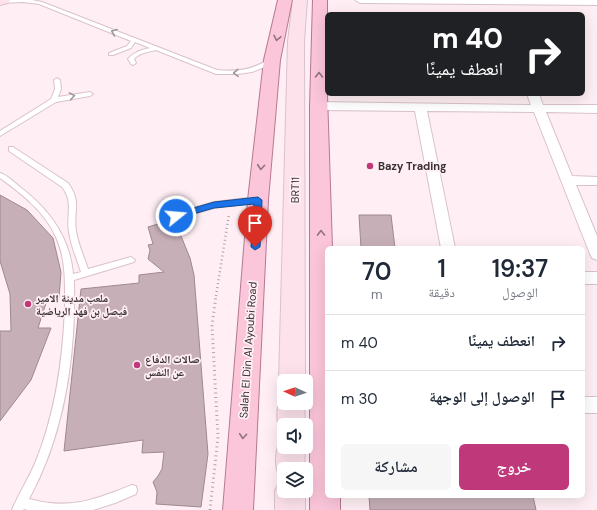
<!DOCTYPE html>
<html lang="ar">
<head>
<meta charset="utf-8">
<style>
  :root { --surface:#fff; --page:#f6f6f7; --text:#1f2937; --muted:#747a83; --line:#e0e1e3; --accent:#bf397a }
  body { margin:0; font-family:"DM Sans","Noto Naskh Arabic",sans-serif; background:var(--page); color:var(--text); direction:rtl; height:100vh; display:flex; flex-direction:column; font-size:15px; white-space:nowrap }
  * { box-sizing:border-box; margin:0 }
  p { font-size:13px; color:var(--muted) }
  .icon { flex:none; width:22px; height:22px; fill:none; stroke:currentColor; stroke-width:2; stroke-linecap:round; stroke-linejoin:round }
  .map { position:relative; flex:1; overflow:hidden; direction:ltr }
  .side { position:absolute; left:325px; top:246px; width:260px; height:252px; display:flex; flex-direction:column; background:var(--surface); border-radius:6px; box-shadow:0 4px 16px #0002; direction:rtl }
  .side>* { flex:none }
  .top-card { position:absolute; left:325px; top:12px; width:260px; height:84px; border-radius:6px; box-shadow:0 4px 16px #0002; direction:rtl; background:#202124; color:#fff; overflow:hidden }
  .needle { width:26px; rotate:274deg }
  .tools { position:absolute; left:277px; top:374px; display:grid; gap:8px }
  .tools a { display:grid; place-items:center; width:36px; height:36px; border-radius:6px; background:var(--surface); box-shadow:0 4px 16px #0002; font-size:20px }
  .pin { position:absolute; display:grid; place-items:center; width:34px; height:34px; color:#fff; margin:-41px -17px; border-radius:50% 50% 50% 0; rotate:-45deg; box-shadow:0 0 4px #0007 }
  .pin .icon { rotate:45deg }
  .me { position:absolute; width:44px; margin:-22px; rotate:73deg; stroke-linejoin:round; filter:drop-shadow(0 0 3px #0008) }
  .turn { display:flex; align-items:center; gap:14px; height:84px; padding:0 16px; font-size:18px }
  .turn .icon { width:52px; height:52px; stroke-width:2.5 }
  .turn b { display:block; font-size:28px; line-height:34px }
  .eta { display:flex; justify-content:space-evenly; align-items:center; height:68px; text-align:center }
  .eta b { font-size:24px; font-weight:600; line-height:28px }
  .button { display:flex; gap:8px; margin-top:auto; padding:8px 16px }
  .button a { flex:1; height:46px; border-radius:6px; background:var(--accent); color:#fff; font-size:16px; font-weight:600; line-height:46px; text-align:center }
  .button a+a { background:var(--page); color:var(--text) }
  ul { padding:0; list-style:none }
  li { display:flex; align-items:center; gap:12px; height:56px; padding:0 16px; border-top:1px solid var(--line) }
  li div { flex:1 }
  li b { display:block; font-size:15px }
  li em { font-style:normal }
  .map>svg:first-child { display:block }
  .building { fill:#c7afb7; stroke:#9f8890 }
  .lines { fill:none; stroke-linecap:round; stroke-linejoin:round }
  .lane-casing { stroke:#dac2ca; stroke-width:2 }
  .street-casing { stroke:#dac2ca; stroke-width:2 }
  .secondary-casing { stroke:#dac2ca; stroke-width:2 }
  .primary-casing { stroke:#b67890; stroke-width:2 }
  .path-far1 { stroke:#b1a4a8; stroke-width:2.5; stroke-dasharray:1 3; stroke-linecap:butt }
  .path { stroke:#b1a4a8; stroke-width:3; stroke-dasharray:1 3.5; stroke-linecap:butt }
  .lane { fill:#fff; fill-rule:evenodd }
  .street { fill:#fff; fill-rule:evenodd }
  .secondary { fill:#fde2ec; fill-rule:evenodd }
  .primary { fill:#fbc5da; fill-rule:evenodd }
  .oneway { stroke:#9c989a }
  .oneway2 { stroke:#91747f }
  .route { fill:#1a73e8; stroke:#114b97 }
  .poi-dot { fill:#bf397a; stroke:#ffeff4; stroke-width:1.5 }
  .labels { text-anchor:middle; dominant-baseline:central; stroke-width:3.5; stroke-linejoin:round; paint-order:stroke }
  .poi-label { font-size:11px; font-weight:bold; fill:#3a3134; stroke:#ffeff4; text-anchor:start }
  .street-label { font-size:11px; fill:#3a3134; stroke:#ffeff4 }
</style>
</head>
<body>
<div class="map">
<svg width="597" height="510" viewBox="0 0 597 510">
  <rect width="100%" height="100%" fill="#ffeff4"/>
  <!-- building -->
  <path class="building" d="M0 195 27 210 53 238 61 272 59 298 47 300 38 328H51L31 380 0 421V331H11L10 294 0 261Z
    M359 215H391L395 248H361Z
    M174 219 190 258 194 275 208 454 201 507 156 504 157 492 153 482 158 476 162 469 164 452 142 453 143 440 64 451 81 289 139 283V275L164 272 148 259 150 250 148 245 153 244 148 227Z
    M369 496H533L536 510H370Z"/>
  <g class="lines">
    <defs>
      <path id="lane" d="M0 0H32L42 2 217 70C236 72 253 70 269 59L274 60 267 66 252 72 238 74H216L156 50C147 52 140 53 134 59L136 63 133 65 131 64 128 59C134 52 141 50 150 48L135 42 131 48 113 55H109V53L127 46 131 41 39 4 23 2 0 3Z
        M57 78 60 80 61 89 58 97 90 92 93 94 90 96 56 102 0 136V131L51 99 55 89 54 80Z
        M9 147H13L68 183C82 202 73 210 76 231 78 244 84 257 88 269L131 257 135 260 134 262 74 280C76 354 65 433 29 499 70 510 94 500 132 485L136 486 137 490 136 494 115 503 93 510H28L24 509 23 510H12C19 493 29 478 36 461 56 411 63 359 65 306 65 282 66 259 56 237 45 212 22 194 0 178V173C7 175 14 182 20 187 49 209 70 237 73 274L81 272C77 259 71 246 69 232 66 215 74 202 62 187L9 151Z
        M257 197 261 200 260 202 214 208 176 219 172 216 173 214 214 202Z"/>
      <path id="street" d="M355 0H597V5L360 3Z
        M527 94H539L543 105H597V113L546 112 572 176 597 177V185H576L597 236V260L592 258 590 254 534 112 427 111 455 248H441L415 111 319 110 315 109 313 106 315 103 319 102 531 105Z
        M583 272H597V284H583Z
        M583 397H597V413H583Z"/>
      <path id="secondary" d="M0 0H10L8 3 0 5Z
        M293 0H307L304 41 305 381H284V389L279 381 288 41Z
        M284 394V403H304L305 425H284V435L281 434C276 421 276 407 282 395Z
        M284 436V447H305L304 469H284V491H305V510H275V491L280 481 282 480 280 479C274 465 275 451 281 438Z"/>
      <path id="primary" d="M278 0H292L280 60 268 200 253 510H223L248 200 264 60Z
        M313 0H327V94L332 248H327V496H340V510H310V106Z"/>
    </defs>
    <!-- lane casing -->
    <use href="#lane" class="lane-casing"/>
    <!-- street casing -->
    <use href="#street" class="street-casing"/>
    <!-- secondary casing -->
    <use href="#secondary" class="secondary-casing"/>
    <!-- primary casing -->
    <use href="#primary" class="primary-casing"/>
    <!-- path-far1 -->
    <path class="path-far1" d="M216 296 229 214"/>
    <!-- path -->
    <path class="path" d="M210 510 218 437 212 326 216 295"/>
    <!-- lane -->
    <use href="#lane" class="lane"/>
    <!-- street -->
    <use href="#street" class="street"/>
    <!-- secondary -->
    <use href="#secondary" class="secondary"/>
    <!-- primary -->
    <use href="#primary" class="primary"/>
  </g>
  <!-- one-way arrows -->
  <defs><path id="oneway-chevron" d="M-2-3.5L2.5 0L-2 3.5" fill="none" stroke-width="1.6" stroke-linecap="round" stroke-linejoin="round"/></defs>
  <g class="oneway">
    <use href="#oneway-chevron" transform="translate(114 32) rotate(-158)"/>
    <use href="#oneway-chevron" transform="translate(236 73) rotate(176)"/>
    <use href="#oneway-chevron" transform="translate(72 96) rotate(-10)"/>
  </g>
  <g class="oneway2">
    <use href="#oneway-chevron" transform="translate(277 38) rotate(102)"/>
    <use href="#oneway-chevron" transform="translate(319 75) rotate(-90)"/>
    <use href="#oneway-chevron" transform="translate(261 167) rotate(95)"/>
    <use href="#oneway-chevron" transform="translate(321 233) rotate(-91)"/>
    <use href="#oneway-chevron" transform="translate(243 436) rotate(94)"/>
  </g>
  <!-- route -->
  <path class="route" d="M258 197 262 200 260 247 255 250 251 247 254 204 214 208 176 219 172 216 173 214 214 202Z"/>
  <!-- markers -->
  <g class="poi-dot">
    <circle cx="370" cy="166" r="4"/>
    <circle cx="28" cy="304" r="4"/>
    <circle cx="137" cy="365" r="4"/>
  </g>
  <g class="labels">
    <!-- poi labels -->
    <g class="poi-label">
      <text x="378" y="166">Bazy Trading</text>
      <text x="36" y="298">ملعب مدينة الامير<tspan x="36" dy="13">فيصل بن فهد الرياضية</tspan></text>
      <text x="145" y="359">صالات الدفاع<tspan x="145" dy="13">عن النفس</tspan></text>
    </g>
    <!-- street labels -->
    <g class="street-label">
      <text transform="translate(295 190) rotate(-89)">BRT11</text>
      <text transform="translate(248 350) rotate(-86)">Salah El Din Al Ayoubi Road</text>
    </g>
  </g>
</svg>
<div class="tools">
<a><svg class="needle" viewBox="-14 -14 28 28"><path d="M0-13l5 13h-10z" fill="#e53935"/><path d="M0 13l5-13h-10z" fill="#747a83"/></svg></a>
<a><svg class="icon" aria-label="sound" viewBox="0 0 24 24"><path d="M4 9h4l5-4v14l-5-4H4zM17 9q2 3 0 6"/></svg></a>
<a><svg class="icon" aria-label="layers" viewBox="0 0 24 24"><path d="M12 4l9 5-9 5-9-5zM3 14l9 5 9-5"/></svg></a>
</div>
<div class="pin" style="left:255px;top:247px;background:#d93025"><svg class="icon" aria-label="arrive" viewBox="0 0 24 24"><path d="M6 21V4h12l-3 4 3 4H6"/></svg></div>
<svg class="me" style="left:176px;top:216px" viewBox="-20 -20 40 40"><circle r="17" fill="#1a73e8" stroke="#fff" stroke-width="3"/><path d="M0-11L8 9 0 5-8 9z" fill="#fff"/></svg>
<div class="top-card">
<div class="turn"><svg class="icon" aria-label="right" viewBox="0 0 24 24"><path d="M7 20v-9h11M14 6l5 5-5 5"/></svg><div><b>40 m</b>انعطف يمينًا</div></div>
</div>
<section class="side">
<div class="eta">
<div><b>19:37</b><p>الوصول</p></div>
<div><b>1</b><p>دقيقة</p></div>
<div><b>70</b><p>m</p></div>
</div>
<ul>
<li><svg class="icon" aria-label="right" viewBox="0 0 24 24"><path d="M7 20v-9h11M14 6l5 5-5 5"/></svg><div><b>انعطف يمينًا</b></div><em>40 m</em></li>
<li><svg class="icon" aria-label="arrive" viewBox="0 0 24 24"><path d="M6 21V4h12l-3 4 3 4H6"/></svg><div><b>الوصول إلى الوجهة</b></div><em>30 m</em></li>
</ul>
<div class="button"><a>خروج</a><a>مشاركة</a></div>
</section>
</div>
</body>
</html>
